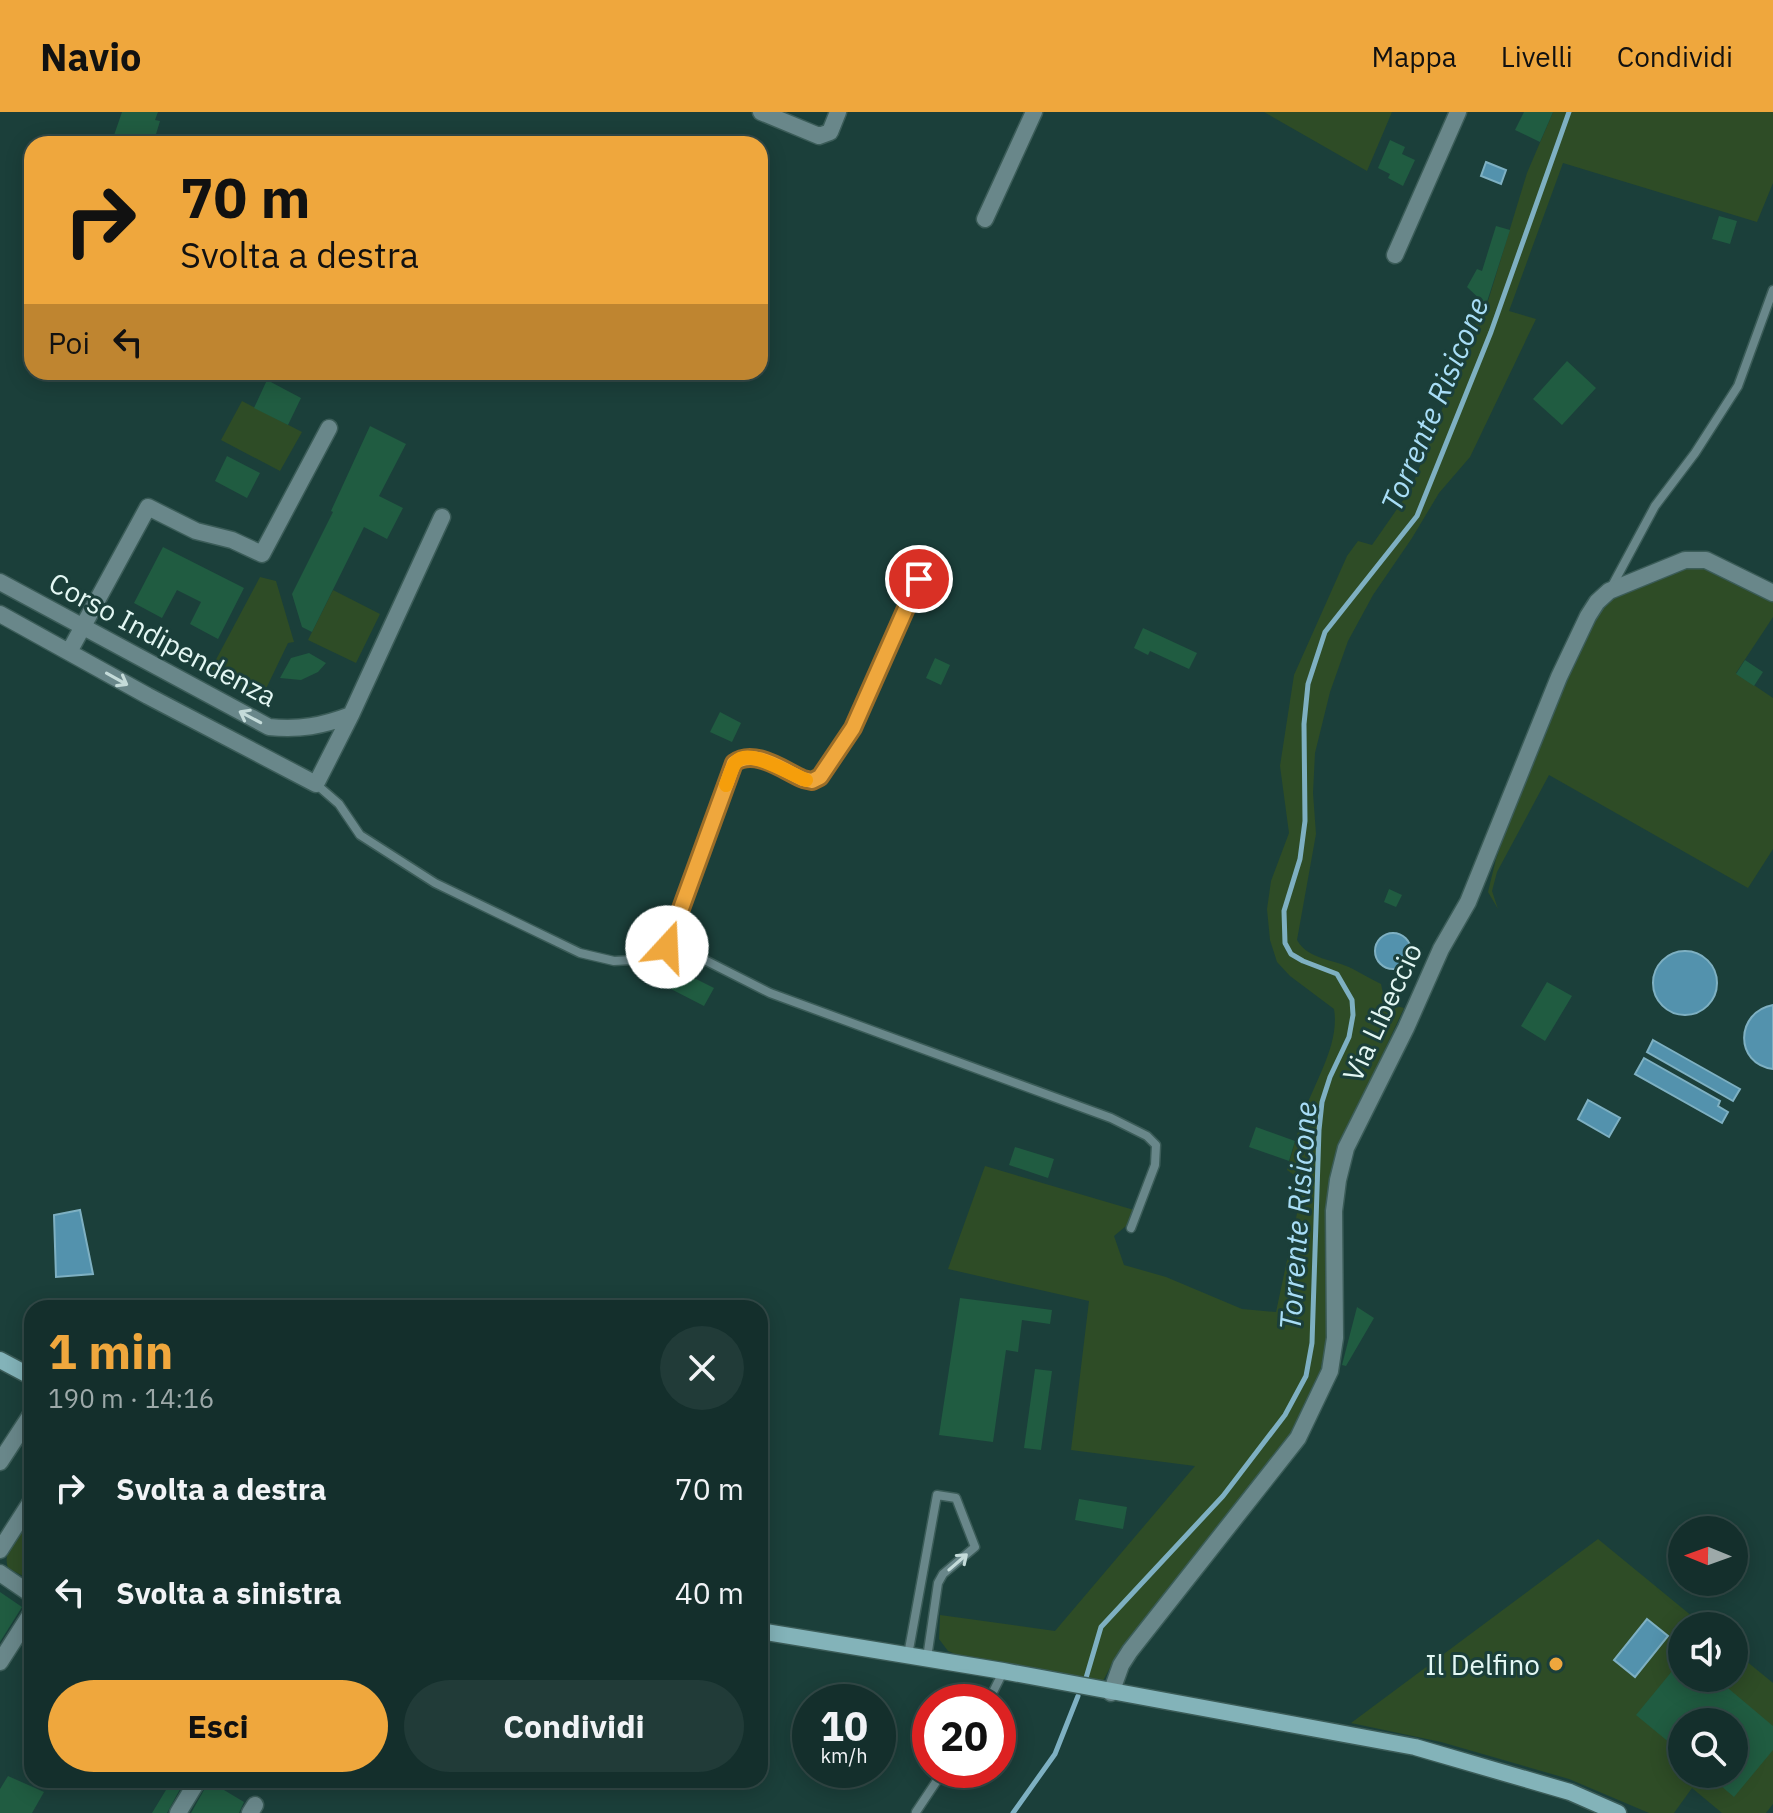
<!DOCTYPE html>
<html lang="it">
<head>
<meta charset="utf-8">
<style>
  :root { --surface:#142f2c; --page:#213b38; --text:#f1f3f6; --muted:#9da9a9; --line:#334a48; --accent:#efa73d }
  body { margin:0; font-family:"IBM Plex Sans",sans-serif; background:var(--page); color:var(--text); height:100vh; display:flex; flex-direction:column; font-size:30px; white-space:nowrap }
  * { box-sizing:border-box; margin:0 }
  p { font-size:26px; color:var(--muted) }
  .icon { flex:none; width:44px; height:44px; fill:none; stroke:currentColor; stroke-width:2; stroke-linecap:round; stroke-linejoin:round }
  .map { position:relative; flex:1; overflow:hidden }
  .sheet { position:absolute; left:24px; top:1188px; width:744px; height:488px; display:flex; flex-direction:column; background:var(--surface); border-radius:24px; box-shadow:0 4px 20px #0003,0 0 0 2px var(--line) }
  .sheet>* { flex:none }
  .hud { position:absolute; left:24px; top:24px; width:744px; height:244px; border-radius:24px; box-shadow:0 4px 20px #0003,0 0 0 2px var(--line); background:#efa73d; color:#111; overflow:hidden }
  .needle { width:52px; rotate:271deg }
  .buttons { position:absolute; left:1668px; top:1404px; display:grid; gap:16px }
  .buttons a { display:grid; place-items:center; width:80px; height:80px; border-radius:50%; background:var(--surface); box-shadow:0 4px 20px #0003,0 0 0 2px var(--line); font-size:40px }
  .speed { position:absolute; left:792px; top:1572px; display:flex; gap:16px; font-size:40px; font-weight:700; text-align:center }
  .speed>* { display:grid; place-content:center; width:104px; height:104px; border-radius:50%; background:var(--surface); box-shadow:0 4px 20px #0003,0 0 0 2px var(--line); line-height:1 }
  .speed small { font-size:20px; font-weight:400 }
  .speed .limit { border:12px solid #d22; background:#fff; color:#111 }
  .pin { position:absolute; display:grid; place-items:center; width:68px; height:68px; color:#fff; margin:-34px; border:4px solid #fff; border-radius:50%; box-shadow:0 2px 8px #0007 }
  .me { position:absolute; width:88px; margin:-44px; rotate:20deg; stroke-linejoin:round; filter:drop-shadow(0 0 6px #0008) }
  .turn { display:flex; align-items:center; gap:28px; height:168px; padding:0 24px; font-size:36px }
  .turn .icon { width:104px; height:104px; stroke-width:2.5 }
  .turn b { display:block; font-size:56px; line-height:68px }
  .then { display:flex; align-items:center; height:76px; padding:0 24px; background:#0003; gap:16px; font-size:30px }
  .round { display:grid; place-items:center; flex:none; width:84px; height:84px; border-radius:42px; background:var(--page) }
  .head { display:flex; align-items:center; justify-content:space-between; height:136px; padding:0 24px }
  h1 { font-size:48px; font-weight:700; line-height:60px; color:var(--accent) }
  .button { display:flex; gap:16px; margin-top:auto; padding:16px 24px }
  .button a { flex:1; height:92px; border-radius:48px; background:var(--accent); color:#111; font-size:32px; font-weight:700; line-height:92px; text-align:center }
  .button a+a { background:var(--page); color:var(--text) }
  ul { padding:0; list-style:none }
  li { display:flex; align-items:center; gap:24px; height:104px; padding:0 24px }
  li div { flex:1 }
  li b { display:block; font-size:30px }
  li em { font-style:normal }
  header { display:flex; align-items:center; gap:48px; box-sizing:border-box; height:112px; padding:0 40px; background:var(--accent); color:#111 }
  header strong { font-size:38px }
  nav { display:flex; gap:44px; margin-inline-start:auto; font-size:28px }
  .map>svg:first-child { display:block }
  .green { fill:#2e4c26; fill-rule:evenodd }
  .water { fill:#5392ad; stroke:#7eb0c2; stroke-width:2 }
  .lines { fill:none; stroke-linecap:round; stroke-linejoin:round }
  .stream { stroke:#7eb0c2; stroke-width:5 }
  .building { fill:#205c41 }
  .lane-casing { stroke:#3b5c58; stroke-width:11 }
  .street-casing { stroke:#3b5c58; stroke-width:19 }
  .secondary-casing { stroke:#3b5c58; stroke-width:19 }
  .lane { stroke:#69878a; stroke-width:8 }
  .street { stroke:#69878a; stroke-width:16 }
  .secondary { stroke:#83b3b9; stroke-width:16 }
  .oneway { stroke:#c4dbd9 }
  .route-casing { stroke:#9b6d28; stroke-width:20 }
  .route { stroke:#efa73d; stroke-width:14 }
  .slow { stroke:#f59e0b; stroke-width:14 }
  .poi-dot { fill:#efa73d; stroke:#1b3f3a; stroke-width:3 }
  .labels { text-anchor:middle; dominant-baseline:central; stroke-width:6; stroke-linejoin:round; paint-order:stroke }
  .street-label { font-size:28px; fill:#e3f7f3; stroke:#1b3f3a }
  .poi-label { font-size:28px; fill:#e3f7f3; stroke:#1b3f3a; text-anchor:end }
  .water-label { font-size:30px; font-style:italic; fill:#a8ddf6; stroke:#1b3f3a }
</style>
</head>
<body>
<header>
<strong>Navio</strong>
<nav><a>Mappa</a><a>Livelli</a><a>Condividi</a></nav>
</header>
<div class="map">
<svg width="1773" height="1701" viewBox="0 0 1773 1701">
  <rect width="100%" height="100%" fill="#1b3f3a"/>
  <!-- green -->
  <path class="green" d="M1264 0H1392L1367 59Z
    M1553 0H1773V71L1757 110 1563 51 1509 199 1536 207 1470 345 1439 381 1412 426 1373 483 1348 529 1330 580 1315 641 1313 681 1316 722 1297 828C1308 848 1334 847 1353 857 1362 862 1371 867 1381 872L1385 891 1404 896 1340 1034 1327 1228 1316 1278 1289 1325 1116 1544 1103 1569 955 1542 948 1539 939 1527 940 1503 1055 1519 1195 1354 1071 1338 1089 1189 948 1157 985 1054 1134 1098 1126 1114 1114 1124 1124 1153 1166 1165 1242 1197 1276 1200 1302 1078 1298 1066 1287 1058C1292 1040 1297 1022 1303 1004 1314 970 1340 933 1334 897L1290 864 1277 850 1270 828 1267 797 1271 769 1289 721 1280 654 1294 563 1347 444 1358 429 1372 433 1411 377 1476 210 1481 212 1527 61Z
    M242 289 302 320 280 359 221 328Z
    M1686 455H1707L1773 489V505L1736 561 1773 586V737L1748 776 1549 663 1497 760 1492 779 1498 797 1488 780 1496 747 1535 637 1584 525 1608 486Z
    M260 465 276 469 294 530 288 531 262 585 211 557Z
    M333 478 380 502 356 551 308 528Z
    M32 1401V1469L8 1456C1 1437 22 1416 32 1401Z
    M1598 1427 1704 1514H1682V1566H1734V1539L1773 1571V1692L1766 1701H1722L1692 1676 1674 1701H1649L1569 1667 1441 1630 1351 1611ZM1682 1610H1734V1662H1682Z"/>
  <!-- water -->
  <path class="water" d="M1486 50 1506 58 1501 72 1481 64Z
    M1375 839a18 18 0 1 1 36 0a18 18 0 1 1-36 0Z
    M1653 871a32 32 0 1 1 64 0a32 32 0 1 1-64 0Z
    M1773 893V957C1734 952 1735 900 1773 893Z
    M1653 928 1740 977 1733 989 1647 940Z
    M1644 946 1720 989 1718 994 1728 1000 1722 1011 1635 962Z
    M1588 988 1620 1006 1609 1025 1578 1007Z
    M80 1098 93 1162 56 1165 54 1103Z
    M1647 1507 1668 1524 1635 1565 1614 1548Z"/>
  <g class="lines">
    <!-- stream -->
    <path class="stream" d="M1086 1566 1101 1515 1223 1384 1285 1303 1306 1264 1312 1231 1319 1018 1322 990 1330 965 1349 925 1353 903 1352 888 1337 862 1303 849 1291 842 1285 831 1284 799 1300 747 1305 709 1304 612 1308 572 1325 520 1417 404 1491 220 1569 0
      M1013 1701 1055 1642 1078 1584"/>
  </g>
  <!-- building -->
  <path class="building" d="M122 0H158L155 8 160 9 153 32H111Z
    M1524 0H1553L1540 30 1515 18Z
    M1390 28 1405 35 1402 42 1415 48 1403 74 1388 66 1390 62 1378 56Z
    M1719 104 1737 109 1730 132 1712 127Z
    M1496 114 1510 118 1486 193 1467 175 1477 157 1482 159Z
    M1567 249 1596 276 1562 313 1533 287Z
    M267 268 301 286 288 313 254 296Z
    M370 314 406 332 379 384 403 396 387 427 364 415 312 520 302 515 292 482 333 400 331 399Z
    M227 344 260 361 247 386 215 369Z
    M163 435 244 476 218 527 190 512 201 490 177 478 162 506 134 491Z
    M1143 516 1197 541 1189 557 1150 539 1148 543 1134 536Z
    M309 541 326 551 318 560 301 568 280 566 291 546Z
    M935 546 950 553 941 573 926 566Z
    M1745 548 1763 560 1754 574 1736 562Z
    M720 600 741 611 732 630 710 620Z
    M1389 777 1402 783 1396 795 1384 790Z
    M678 858 714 876 704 894 669 876Z
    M1547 870 1572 884 1545 929 1521 914Z
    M1256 1015 1295 1029 1289 1049 1249 1035Z
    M1015 1035 1054 1047 1048 1066 1009 1053Z
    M960 1186 1052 1198 1050 1212 1022 1208 1018 1240 1006 1238 993 1330 939 1323Z
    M1357 1195 1374 1206 1346 1254 1342 1253Z
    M1035 1257 1052 1259 1041 1338 1024 1336Z
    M1079 1387 1127 1395 1123 1417 1075 1408Z
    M0 1480 22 1495 0 1530Z
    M1682 1547V1566H1716L1773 1614V1638L1734 1685 1707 1662H1734V1610H1682V1641L1636 1603Z
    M8 1664 44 1680 32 1701H0V1677Z
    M172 1668H185L167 1701H152Z
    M209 1669 244 1690 239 1701H191Z"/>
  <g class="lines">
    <defs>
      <path id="lane" d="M1612 474 1655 394 1695 341 1738 274 1773 178
        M316 672 339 692 360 723 435 771 580 841 614 849 632 848 667 835H679L770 881 1111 1006 1147 1024 1156 1033 1155 1053 1131 1116
        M667 835 734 651 743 644 754 645 803 667 812 669 820 665 853 616 930 444
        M908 1543 937 1383 956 1386 975 1435 943 1462 938 1471 927 1546
        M988 1590 1003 1560
        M916 1700 944 1658"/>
      <path id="street" d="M761 0 819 24 830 20 838 0
        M985 107 1034 0
        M1395 143 1458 0
        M0 470 269 615C300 618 322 614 351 603
        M0 502 148 584 316 672 351 603 442 405
        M69 540 148 395 196 419 232 428 262 442 329 316
        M0 1350 32 1301
        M0 1438 32 1388
        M0 1461 32 1483
        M0 1550 32 1500
        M1111 1581 1121 1553 1130 1539 1298 1326 1330 1259 1335 1226 1334 1099 1338 1068 1346 1036 1406 916 1441 837 1468 790 1559 565 1588 504 1597 490 1609 479 1685 448H1706L1773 481
        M178 1701 198 1668
        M250 1701 255 1693"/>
      <path id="secondary" d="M0 1248 32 1265
        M760 1519 1003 1559 1415 1635 1570 1680 1618 1701"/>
    </defs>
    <!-- lane casing -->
    <use href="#lane" class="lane-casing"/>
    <!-- street casing -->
    <use href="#street" class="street-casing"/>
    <!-- secondary casing -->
    <use href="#secondary" class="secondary-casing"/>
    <!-- lane -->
    <use href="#lane" class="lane"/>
    <!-- street -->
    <use href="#street" class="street"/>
    <!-- secondary -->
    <use href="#secondary" class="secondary"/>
  </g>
  <!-- one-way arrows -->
  <defs><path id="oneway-shaft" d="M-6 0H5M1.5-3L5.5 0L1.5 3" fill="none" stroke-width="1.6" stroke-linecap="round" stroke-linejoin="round" transform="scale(2)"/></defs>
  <g class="oneway">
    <use href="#oneway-shaft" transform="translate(117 567) rotate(29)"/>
    <use href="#oneway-shaft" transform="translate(250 605) rotate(-152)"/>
    <use href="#oneway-shaft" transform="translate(958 1450) rotate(-41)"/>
  </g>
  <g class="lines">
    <defs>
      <path id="route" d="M667 835 734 651C754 636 783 658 803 667L812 669 820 665 853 616 919 467"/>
    </defs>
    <!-- route casing -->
    <use href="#route" class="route-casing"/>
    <!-- route -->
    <use href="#route" class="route"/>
    <!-- slow -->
    <path class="slow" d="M726 673C729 666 731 656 736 650 749 635 789 662 806 668"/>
  </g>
  <!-- markers -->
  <circle class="poi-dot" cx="1556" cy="1552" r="8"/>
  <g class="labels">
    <!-- street labels -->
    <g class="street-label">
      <text transform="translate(163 527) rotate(28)">Corso Indipendenza</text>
      <text transform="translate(1382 900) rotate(-65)">Via Libeccio</text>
    </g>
    <!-- poi labels -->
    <g class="poi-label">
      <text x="1540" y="1552">Il Delfino</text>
    </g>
    <!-- water labels -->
    <g class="water-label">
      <text transform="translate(1434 292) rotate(-67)">Torrente Risicone</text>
      <text transform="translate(1297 1104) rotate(-86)">Torrente Risicone</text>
    </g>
  </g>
</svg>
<div class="buttons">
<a><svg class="needle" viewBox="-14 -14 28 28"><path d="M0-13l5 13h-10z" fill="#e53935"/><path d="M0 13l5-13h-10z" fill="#9da9a9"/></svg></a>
<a><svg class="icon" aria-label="sound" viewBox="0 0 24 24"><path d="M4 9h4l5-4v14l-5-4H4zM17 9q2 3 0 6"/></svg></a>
<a><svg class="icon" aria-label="search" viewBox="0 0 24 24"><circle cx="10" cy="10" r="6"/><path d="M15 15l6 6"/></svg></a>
</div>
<div class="speed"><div>10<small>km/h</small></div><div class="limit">20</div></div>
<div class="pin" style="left:919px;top:467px;background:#d93025"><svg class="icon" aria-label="arrive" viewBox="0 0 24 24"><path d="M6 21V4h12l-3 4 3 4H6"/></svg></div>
<svg class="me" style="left:667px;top:835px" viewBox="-20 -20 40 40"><circle r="19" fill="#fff"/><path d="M0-13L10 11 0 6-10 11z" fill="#efa73d"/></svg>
<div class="hud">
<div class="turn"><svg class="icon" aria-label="right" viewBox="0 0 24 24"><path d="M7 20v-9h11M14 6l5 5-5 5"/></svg><div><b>70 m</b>Svolta a destra</div></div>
<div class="then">Poi<svg class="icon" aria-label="left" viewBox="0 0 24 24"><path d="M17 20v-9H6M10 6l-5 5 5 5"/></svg></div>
</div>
<section class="sheet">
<div class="head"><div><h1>1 min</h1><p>190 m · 14:16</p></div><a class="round"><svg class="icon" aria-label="close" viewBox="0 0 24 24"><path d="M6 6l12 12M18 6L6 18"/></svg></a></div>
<ul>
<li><svg class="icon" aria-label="right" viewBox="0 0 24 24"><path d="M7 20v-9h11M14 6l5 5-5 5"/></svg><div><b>Svolta a destra</b></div><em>70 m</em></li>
<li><svg class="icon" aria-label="left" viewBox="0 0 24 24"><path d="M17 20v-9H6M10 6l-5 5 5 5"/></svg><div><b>Svolta a sinistra</b></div><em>40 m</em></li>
</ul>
<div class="button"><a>Esci</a><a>Condividi</a></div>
</section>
</div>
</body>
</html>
